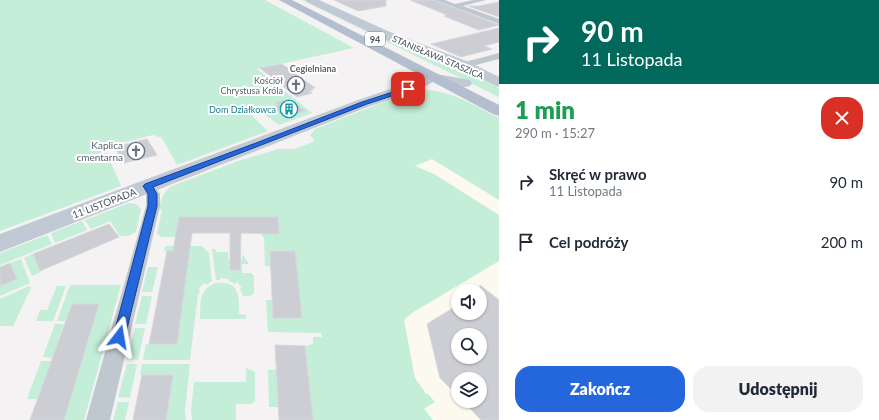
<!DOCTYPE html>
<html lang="pl">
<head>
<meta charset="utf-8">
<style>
  :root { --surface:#fff; --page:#f2f2f3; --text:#1f2937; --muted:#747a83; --accent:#2466dc }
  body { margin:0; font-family:Lato,sans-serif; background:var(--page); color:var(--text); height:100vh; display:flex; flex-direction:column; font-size:15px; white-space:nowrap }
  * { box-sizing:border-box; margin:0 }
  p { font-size:13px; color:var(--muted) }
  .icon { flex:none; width:22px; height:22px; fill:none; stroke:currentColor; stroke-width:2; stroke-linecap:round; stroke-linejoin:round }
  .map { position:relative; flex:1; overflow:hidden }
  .details { display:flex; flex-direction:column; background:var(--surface); width:380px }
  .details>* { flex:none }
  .guide { background:#00695c; color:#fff; overflow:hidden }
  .tools { position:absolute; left:451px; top:284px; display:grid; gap:8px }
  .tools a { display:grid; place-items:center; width:36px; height:36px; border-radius:50%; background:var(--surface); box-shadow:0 1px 3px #0004; font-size:20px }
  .pin { position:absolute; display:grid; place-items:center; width:34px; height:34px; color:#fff; margin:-17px; border-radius:8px; box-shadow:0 2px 6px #0006 }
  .me { position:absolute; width:44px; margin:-22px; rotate:14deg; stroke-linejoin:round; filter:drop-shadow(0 0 3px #0008) }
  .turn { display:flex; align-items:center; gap:14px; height:84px; padding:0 16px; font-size:18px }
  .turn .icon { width:52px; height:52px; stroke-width:2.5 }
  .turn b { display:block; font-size:28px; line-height:34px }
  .round { display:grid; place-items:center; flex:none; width:42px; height:42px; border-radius:16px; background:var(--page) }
  .headline { display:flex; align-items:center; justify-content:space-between; height:68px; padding:0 16px }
  h1 { font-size:24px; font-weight:800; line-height:30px; color:#1e9e55 }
  .cta { display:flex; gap:8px; margin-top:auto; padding:8px 16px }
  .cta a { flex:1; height:46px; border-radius:16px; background:var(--accent); color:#fff; font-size:16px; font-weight:800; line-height:46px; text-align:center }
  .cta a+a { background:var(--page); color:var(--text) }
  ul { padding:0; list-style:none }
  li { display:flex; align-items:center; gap:12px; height:60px; padding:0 16px }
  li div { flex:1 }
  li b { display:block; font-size:15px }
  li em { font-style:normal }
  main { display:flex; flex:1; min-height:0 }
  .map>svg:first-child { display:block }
  .commercial { fill:#fcf9ee; fill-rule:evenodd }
  .green { fill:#c4eed7 }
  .building { fill:#ccced4; stroke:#d6d7dd; fill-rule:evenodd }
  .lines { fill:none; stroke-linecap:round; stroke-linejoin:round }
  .street { fill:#c0c8cf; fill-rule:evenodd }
  .secondary { fill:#c1c9d4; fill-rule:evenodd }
  .primary { fill:#b3bfce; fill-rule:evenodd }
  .route { fill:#2466dc; stroke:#17428f }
  .labels { text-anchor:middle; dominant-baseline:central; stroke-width:4; stroke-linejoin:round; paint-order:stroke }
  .shield { fill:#fff; stroke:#80878e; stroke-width:1 }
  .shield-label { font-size:9px; font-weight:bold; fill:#4a535e }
  .far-street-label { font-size:9px; fill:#4a535e; stroke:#fff }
  .far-neighbourhood-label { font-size:9px; font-weight:bold; fill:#5e6166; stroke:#fff }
  .far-worship-label { font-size:9px; fill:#5b616d; stroke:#fff; text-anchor:end }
  .far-culture-label { font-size:9px; fill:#0d838f; stroke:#fff; text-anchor:end }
  .worship-label { font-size:10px; fill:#5b616d; stroke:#fff; text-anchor:end }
  .street-label { font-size:10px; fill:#4a535e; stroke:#fff }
</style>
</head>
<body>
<main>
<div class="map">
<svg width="499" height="420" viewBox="0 0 499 420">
  <rect width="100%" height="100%" fill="#f4f2f2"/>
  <!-- commercial -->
  <path class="commercial" d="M440 156 499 193V226L413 166Z
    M499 257V420H411L386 328ZM458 291H480V313H458ZM458 335H480V357H458ZM458 379H480V401H458Z"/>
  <!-- green -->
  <path class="green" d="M0 0H265L354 48 257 69 312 113 279 125C269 118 262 110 250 114L268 131 177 165 162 138 153 135 104 147 121 186 0 231Z
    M302 0H308L448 61 498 86 496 87 499 88V97Z
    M426 90C454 92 475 106 499 118V200L432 159 415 166 434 174 499 215V261L412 313 404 320 415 378 425 392V394H428L435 402 424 409 433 420H313L305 346 313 344V337H322L321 333 268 332 266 300H272L273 318H302L295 252 270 251 271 266H265L264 237H262V233L277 217 176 233H193L192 237H162L157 234 162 210 158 209C161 200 163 192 172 186L241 160 279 149H295L315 141 310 135 315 129 386 101 413 91Z
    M129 203 136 204 141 209 136 232 128 236H120L110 221 91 229 85 220Z
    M82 221 87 230 55 243 51 233Z
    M47 235 52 244 0 265V253Z
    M165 246H202L209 253 212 281 206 285 204 283 198 289 200 290 198 295 190 360H143L146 344H177L190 251H164Z
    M212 249H215L216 252H228V259H242V254L249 264H242V273H251L254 276V293L250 296H243L240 288 242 287 237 282 235 284 228 280 229 279 220 278V280H216Z
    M33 254 41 272 32 276 24 258Z
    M21 259 30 283 0 296V286L16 279 10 263Z
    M148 267H158L152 292H142Z
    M215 283C240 280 239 296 239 314L246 315V319H200C201 302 198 291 215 283Z
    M70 285H121L84 420H64L99 304H72L66 321H57Z
    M29 286 31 288 13 326H0V299Z
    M57 286H66L53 321H36L40 310H47Z
    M142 296H152L146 324H135Z
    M55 324H64L52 358 43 357Z
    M135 328H145L138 360 127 359Z
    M41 361H51L37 399H27Z
    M127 364H137L130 398 118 397Z
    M142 364H190L185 411 186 420H166L172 375H140Z
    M246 368 255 372V401L251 404H236V420H192L191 410 194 382H246Z
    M268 370H276L278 407H269Z
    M118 402H129L125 420H113Z"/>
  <!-- building -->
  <path class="building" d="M334 0H386V6L358 11Z
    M410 0H434L499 25 479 30 444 16 447 15Z
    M499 2V17L468 6H479Z
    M499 28V42L484 46 492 49 461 57 431 44Z
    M282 64 315 88 311 89 313 90 309 91 312 93 297 97 260 68Z
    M289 99 305 111 285 117 272 107 279 105 275 103Z
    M147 139 157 155 124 163 115 147Z
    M179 217H278L279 234 241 233 240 270H230V233H192L177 344H149L167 251H173Z
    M109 224 119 237 40 271 33 254Z
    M270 251H295L302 318H273Z
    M10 263 17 279 0 286V267Z
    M480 285 499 300V420H481L463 401H480V379H458V396L440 378 427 324 458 305V313H480ZM458 335H480V357H458Z
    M72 304H99L64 420H30Z
    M275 345 305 346 313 420H279Z
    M142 375H173L166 420H133Z"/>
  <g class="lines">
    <!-- street -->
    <path class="street" d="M435 0H445L455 4 473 0H486L463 6 499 19V24Z
      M499 53V59L464 68 459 65 461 63Z
      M148 182 153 183 160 194V206L110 420H86L146 206V194L141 186 143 183Z"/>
    <!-- secondary -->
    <path class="secondary" d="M306 0H319L390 32 469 62 499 77V87L459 68 382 38 307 2Z
      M431 73 470 80 472 83 470 86 465 87 433 82 414 92 370 106 0 252V234L358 100 414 81 412 78 414 75Z"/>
    <!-- primary -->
    <path class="primary" d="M279 0H292L499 105V116L493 114Z"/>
  </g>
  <!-- route -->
  <path class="route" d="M408 87 411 89 410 90 367 104 153 187 157 194V206L125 337 124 341 119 342 115 341 113 337 148 206V194L143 186 145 184 256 143 362 102Z"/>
  <!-- icons -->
  <defs>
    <symbol id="church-ring" viewBox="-11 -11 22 22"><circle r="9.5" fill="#fff" stroke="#6b7280" stroke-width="1.5"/><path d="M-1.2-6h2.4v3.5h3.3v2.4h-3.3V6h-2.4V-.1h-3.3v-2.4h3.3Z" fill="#6b7280"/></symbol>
    <symbol id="building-ring" viewBox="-11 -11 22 22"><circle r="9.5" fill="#fff" stroke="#0f9aa8" stroke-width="1.5"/><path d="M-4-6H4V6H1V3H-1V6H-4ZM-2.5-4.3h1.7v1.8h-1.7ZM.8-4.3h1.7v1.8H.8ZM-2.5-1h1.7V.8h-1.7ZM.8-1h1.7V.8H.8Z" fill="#0f9aa8"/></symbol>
  </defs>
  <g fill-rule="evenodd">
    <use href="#church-ring" x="286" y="75" width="20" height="20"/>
    <use href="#building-ring" x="279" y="99" width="20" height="20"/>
    <use href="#church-ring" x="126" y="141" width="20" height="20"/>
  </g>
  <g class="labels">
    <!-- shield labels -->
    <rect class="shield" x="365" y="32" width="20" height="14" rx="3"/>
    <g class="shield-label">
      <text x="375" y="39">94</text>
    </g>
    <!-- far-street labels -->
    <g class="far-street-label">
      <text transform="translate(438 57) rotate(23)">STANISŁAWA STASZICA</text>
    </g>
    <!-- far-neighbourhood labels -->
    <g class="far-neighbourhood-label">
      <text x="313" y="68">Cegielniana</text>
    </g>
    <!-- far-worship labels -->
    <g class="far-worship-label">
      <text x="283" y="80">Kościół<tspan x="283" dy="10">Chrystusa Króla</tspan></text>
    </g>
    <!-- far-culture labels -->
    <g class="far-culture-label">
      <text x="276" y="109">Dom Działkowca</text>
    </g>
    <!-- worship labels -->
    <g class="worship-label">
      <text x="123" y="145">Kaplica<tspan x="123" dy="12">cmentarna</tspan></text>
    </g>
    <!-- street labels -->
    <g class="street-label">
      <text transform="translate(104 203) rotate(-21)">11 LISTOPADA</text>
    </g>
  </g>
</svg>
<div class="tools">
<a><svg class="icon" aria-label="sound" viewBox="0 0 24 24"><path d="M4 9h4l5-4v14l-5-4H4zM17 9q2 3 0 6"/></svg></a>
<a><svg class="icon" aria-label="search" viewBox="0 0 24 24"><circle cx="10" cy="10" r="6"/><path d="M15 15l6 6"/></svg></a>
<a><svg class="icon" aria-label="layers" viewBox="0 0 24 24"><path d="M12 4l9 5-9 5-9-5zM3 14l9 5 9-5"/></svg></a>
</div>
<div class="pin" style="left:408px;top:89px;background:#d93025"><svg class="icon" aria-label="arrive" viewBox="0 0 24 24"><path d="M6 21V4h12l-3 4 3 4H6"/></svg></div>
<svg class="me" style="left:119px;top:337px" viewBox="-20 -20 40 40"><path d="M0-17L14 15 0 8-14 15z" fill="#2466dc" stroke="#fff" stroke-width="4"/></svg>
</div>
<section class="details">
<div class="guide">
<div class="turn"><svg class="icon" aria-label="right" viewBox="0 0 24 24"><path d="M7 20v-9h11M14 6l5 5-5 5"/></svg><div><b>90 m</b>11 Listopada</div></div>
</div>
<div class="headline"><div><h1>1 min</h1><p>290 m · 15:27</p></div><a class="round" style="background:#d93025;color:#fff"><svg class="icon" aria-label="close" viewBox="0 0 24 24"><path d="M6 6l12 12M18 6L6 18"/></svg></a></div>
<ul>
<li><svg class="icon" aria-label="right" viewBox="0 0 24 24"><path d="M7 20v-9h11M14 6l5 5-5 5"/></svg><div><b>Skręć w prawo</b><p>11 Listopada</p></div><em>90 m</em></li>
<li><svg class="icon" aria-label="arrive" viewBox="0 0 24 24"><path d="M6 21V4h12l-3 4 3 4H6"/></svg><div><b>Cel podróży</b></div><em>200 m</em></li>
</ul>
<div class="cta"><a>Zakończ</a><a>Udostępnij</a></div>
</section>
</main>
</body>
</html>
